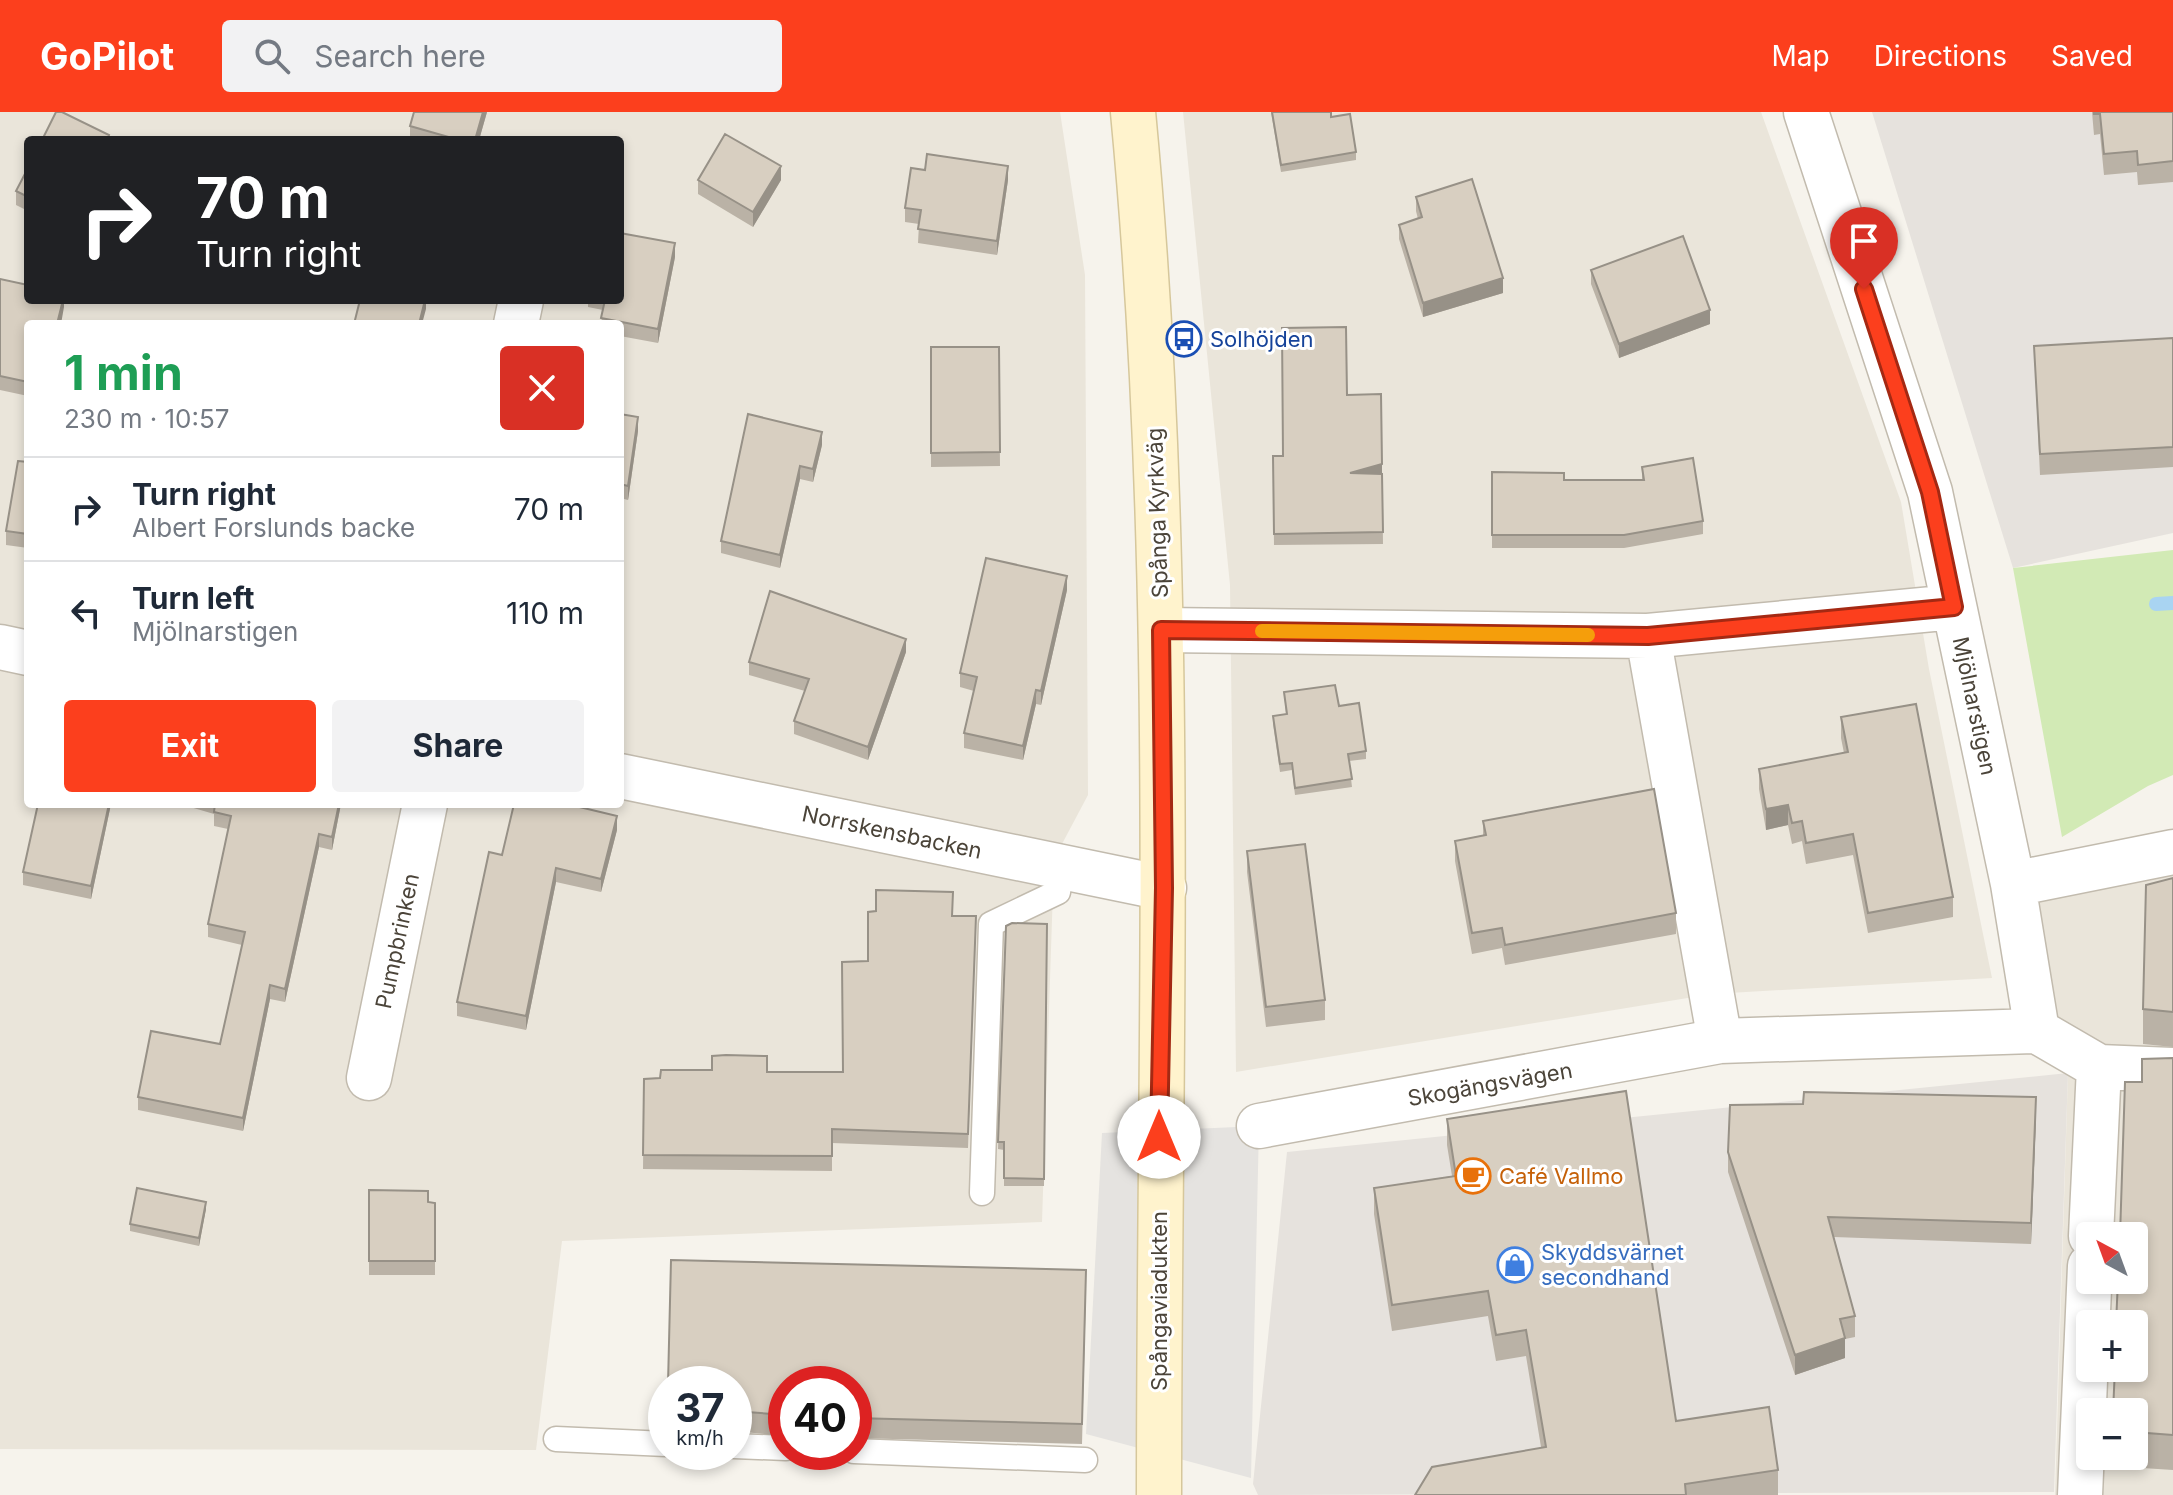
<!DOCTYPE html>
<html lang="en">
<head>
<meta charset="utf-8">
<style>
  :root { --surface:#fff; --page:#f2f2f3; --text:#1f2937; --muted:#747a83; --line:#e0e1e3; --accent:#fc3f1d }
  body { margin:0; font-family:Inter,sans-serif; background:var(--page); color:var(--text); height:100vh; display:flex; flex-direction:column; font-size:30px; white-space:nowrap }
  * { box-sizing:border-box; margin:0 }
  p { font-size:26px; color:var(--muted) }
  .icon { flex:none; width:44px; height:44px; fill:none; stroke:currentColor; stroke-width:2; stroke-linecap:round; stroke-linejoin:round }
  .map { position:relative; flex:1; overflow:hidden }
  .side { position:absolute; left:24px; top:208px; width:600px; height:488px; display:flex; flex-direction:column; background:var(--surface); border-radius:8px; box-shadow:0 4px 12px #0003 }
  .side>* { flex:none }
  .banner { position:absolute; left:24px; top:24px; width:600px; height:168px; border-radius:8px; box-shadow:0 4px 12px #0003; background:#202124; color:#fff; overflow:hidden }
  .needle { width:52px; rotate:319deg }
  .controls { position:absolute; left:2076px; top:1110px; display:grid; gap:16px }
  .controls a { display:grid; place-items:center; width:72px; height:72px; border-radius:8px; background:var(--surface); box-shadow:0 4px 12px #0003; font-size:40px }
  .speed { position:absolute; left:648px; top:1254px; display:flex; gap:16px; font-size:40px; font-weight:700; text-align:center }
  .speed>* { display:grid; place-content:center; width:104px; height:104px; border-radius:50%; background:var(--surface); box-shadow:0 4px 12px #0003; line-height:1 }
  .speed small { font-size:20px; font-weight:400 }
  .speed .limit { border:12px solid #d22; background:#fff; color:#111 }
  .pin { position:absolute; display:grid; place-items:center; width:68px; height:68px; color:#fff; margin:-82px -34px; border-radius:50% 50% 50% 0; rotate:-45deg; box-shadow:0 0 8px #0007 }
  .pin .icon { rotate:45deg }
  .me { position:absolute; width:88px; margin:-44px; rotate:0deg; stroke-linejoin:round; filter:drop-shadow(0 0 6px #0008) }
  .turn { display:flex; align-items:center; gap:28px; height:168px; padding:0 40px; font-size:36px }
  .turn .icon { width:104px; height:104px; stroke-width:2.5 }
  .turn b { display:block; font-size:56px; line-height:68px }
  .round { display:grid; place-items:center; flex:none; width:84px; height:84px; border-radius:8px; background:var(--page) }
  .headline { display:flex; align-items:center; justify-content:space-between; height:136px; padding:0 40px }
  h1 { font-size:48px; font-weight:700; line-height:60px; color:#1e9e55 }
  .button { display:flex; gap:16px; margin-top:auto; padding:16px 40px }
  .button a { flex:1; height:92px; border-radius:8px; background:var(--accent); color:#fff; font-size:32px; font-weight:700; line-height:92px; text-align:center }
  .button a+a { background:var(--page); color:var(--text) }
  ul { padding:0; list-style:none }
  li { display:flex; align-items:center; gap:24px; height:104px; padding:0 40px; border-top:2px solid var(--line) }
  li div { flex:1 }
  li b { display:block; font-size:30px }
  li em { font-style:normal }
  header { display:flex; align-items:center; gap:48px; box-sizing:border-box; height:112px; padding:0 40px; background:var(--accent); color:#fff }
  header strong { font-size:38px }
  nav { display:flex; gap:44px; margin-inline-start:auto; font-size:28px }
  .search { width:560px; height:72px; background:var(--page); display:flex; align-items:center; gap:20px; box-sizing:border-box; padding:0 28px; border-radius:8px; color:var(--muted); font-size:30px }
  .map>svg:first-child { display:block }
  .residential { fill:#eae5da; fill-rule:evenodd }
  .industrial { fill:#e6e2dd }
  .green { fill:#d2eab5 }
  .parking { fill:#e5e3e0 }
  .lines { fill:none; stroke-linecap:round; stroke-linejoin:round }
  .stream { stroke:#a9d4f2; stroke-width:14 }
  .lane-casing { stroke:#c2bbae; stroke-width:27 }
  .street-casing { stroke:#c2bbae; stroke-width:47 }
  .secondary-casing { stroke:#d6c79b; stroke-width:47 }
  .lane { stroke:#fff; stroke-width:24 }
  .street { stroke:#fff; stroke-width:44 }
  .secondary { stroke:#fff3cd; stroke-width:44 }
  .wall { fill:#bab2a6 }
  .shaded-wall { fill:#979187 }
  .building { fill:#d8cfc1; stroke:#979187; stroke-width:2 }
  .route-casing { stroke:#a42913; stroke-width:20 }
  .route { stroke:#fc3f1d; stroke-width:14 }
  .slow { stroke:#f59e0b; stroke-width:14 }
  .labels { text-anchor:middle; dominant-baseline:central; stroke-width:6; stroke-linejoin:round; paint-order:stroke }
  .transit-label { font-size:22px; fill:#164399; stroke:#fff; text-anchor:start }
  .street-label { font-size:22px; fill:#4b4439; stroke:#fff }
  .food-label { font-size:22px; fill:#c56008; stroke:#fff; text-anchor:start }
  .shop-label { font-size:22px; fill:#366cbe; stroke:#fff; text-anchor:start }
</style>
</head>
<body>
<header>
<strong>GoPilot</strong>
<div class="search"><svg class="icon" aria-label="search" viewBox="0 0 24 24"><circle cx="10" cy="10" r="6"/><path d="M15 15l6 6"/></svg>Search here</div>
<nav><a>Map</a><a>Directions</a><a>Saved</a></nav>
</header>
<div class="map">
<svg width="2173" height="1383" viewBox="0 0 2173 1383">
  <rect width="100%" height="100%" fill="#f6f3ec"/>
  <!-- residential -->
  <path class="residential" d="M0 0H1060L1085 163 1088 683 1054 747 1042 1110 562 1129 536 1338 0 1337ZM28 28H620V188H28ZM28 212H620V692H28Z
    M1183 0H1761L1901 390 1929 557 1992 866 1712 882 1236 960 1230 473Z
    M2173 740V1383H2055L2068 961 2037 919 2013 772ZM2090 1124H2134V1168H2090ZM2090 1212H2134V1256H2090ZM2090 1300H2134V1344H2090Z"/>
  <!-- industrial -->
  <path class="industrial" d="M1872 0H2173V421L2013 456Z
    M2068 961 2054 1380 1258 1383 1253 1372 1287 1040Z"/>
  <!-- green -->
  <path class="green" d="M2173 438V663L2148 674 2062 725 2013 456Z"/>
  <!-- parking -->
  <path class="parking" d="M1259 1014 1251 1366 1086 1322 1102 1021Z"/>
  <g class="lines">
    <!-- stream -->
    <path class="stream" d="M2156 492 2173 491"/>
    <defs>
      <path id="lane" d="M982 1081 991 812 1058 780 1062 756
        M556 1327 666 1332
        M734 1334 786 1336
        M854 1339 1085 1348"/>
      <path id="street" d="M1806 0 1930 380 2013 772 2037 919
        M516 212 521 188
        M1161 518 1648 524 1954 495
        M1648 524 1720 929
        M0 535 28 541
        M620 664 1164 776
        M2013 772 2173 740
        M369 966 425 692
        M1259 1014 1720 929 2037 919 2099 955 2173 958
        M2091 1124 2099 955
        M2080 1383 2090 1154"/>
      <path id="secondary" d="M1133 0C1177 460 1159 922 1159 1383"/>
    </defs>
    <!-- lane casing -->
    <use href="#lane" class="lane-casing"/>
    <!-- street casing -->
    <use href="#street" class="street-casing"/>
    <!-- secondary casing -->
    <use href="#secondary" class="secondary-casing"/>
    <!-- lane -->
    <use href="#lane" class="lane"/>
    <!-- street -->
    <use href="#street" class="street"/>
    <!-- secondary -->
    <use href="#secondary" class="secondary"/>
  </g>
  <!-- wall -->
  <path class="wall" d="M414 0H487L479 28H410V14Z
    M1271 0H1331V5L1356 40V48L1281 60Z
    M2092 0H2173V70L2138 73 2137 60 2104 63 2100 22 2094 23Z
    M28 56V99L16 93V79Z
    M698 68H781L753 115 698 82Z
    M1008 68 997 143 918 131 919 112 905 110V96Z
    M1416 85 1503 181 1423 205 1399 127V113L1418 107 1416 99Z
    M675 145 658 231 620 224V212H601L603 198 588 195V188H620Z
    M1591 158 1710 212 1619 246 1591 172Z
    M0 167 64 188V195L28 212V284L0 278Z
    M2173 226V355L2040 363 2034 234Z
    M931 235H999L1000 354 931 355Z
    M1381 282 1383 432 1274 433 1273 344H1283L1347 283Z
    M620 302 638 319 628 388 620 386Z
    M822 333 813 370 800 367 780 456 721 441V429Z
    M28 350V436L6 433V419Z
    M1642 355 1703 409V422L1624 436H1492V360L1564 368H1642Z
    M1067 478 1041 593 1036 592 1023 648 964 636V621L974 579 960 575V561Z
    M906 540 868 648 794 622V609L805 579 749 563V550Z
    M1284 580 1339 594 1366 639V647L1349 649 1352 675 1295 683 1292 658 1280 660 1273 612V604L1286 602Z
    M1841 605 1953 785V805L1868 821 1853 743 1806 752 1802 729 1792 732 1788 713 1766 718 1759 677V657L1844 641 1841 626Z
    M111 692 91 787 23 773V760Z
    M180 692H341L332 738 319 735 285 890 270 887 243 1019 138 998V985L220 932 242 833 208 825V812L228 717 214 714V702Z
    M1483 709 1676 801V822L1505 853 1502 836 1472 842 1455 749V729L1483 723Z
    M617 718 601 780 556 770 526 918 457 904V890L502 743Z
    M1247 739 1325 888V908L1266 915 1247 760Z
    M2173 766V935L2143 932V897Z
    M953 804H976L968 1036 832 1031V1059L643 1057 644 967 767 960H843Z
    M1047 812 1044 1074H1004V1038L998 1037 1006 814Z
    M2173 946V1358L2112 1354V1344H2134L2142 970Z
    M2036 1005 2031 1132 1834 1125 1855 1204V1225L1845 1227V1246L1795 1263 1728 1060V1040Z
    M1447 1007 1676 1309 1778 1358V1383H1415L1541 1335 1526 1244 1496 1249 1488 1204 1392 1219 1374 1102V1076L1452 1064 1447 1033Z
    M369 1078 428 1090 435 1091V1163H369Z
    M206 1097 199 1134 130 1119V1112Z
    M1086 1179 1082 1332 854 1326V1272H786V1324L734 1319V1272Z"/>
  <!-- shaded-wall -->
  <path class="shaded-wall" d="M483 0H487L479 28H475Z
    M781 54V68L753 115V100Z
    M1008 54V68L997 143V129Z
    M675 131V145L658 231V217Z
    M1503 166V181L1423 205V191Z
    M63 188H64V195L61 212H57Z
    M425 188H426V197L422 212H419Z
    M1710 198V212L1619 246V232Z
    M638 305V319L628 388V374Z
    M822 320V333L813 370V357Z
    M1382 352V363L1350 361Z
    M800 354V367L780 456V443Z
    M1067 464V478L1041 593V579Z
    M906 527V540L868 648V635Z
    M1036 578V592L1023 648V634Z
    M109 692H111L91 787V774Z
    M339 692H341L332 738V725Z
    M1788 693V713L1766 718V697Z
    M617 704V718L601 780V767Z
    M319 722V735L285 890V877Z
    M556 756V770L526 918V904Z
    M270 873V887L243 1019V1006Z
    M2036 985V1005L2031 1132V1111Z
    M206 1090V1097L199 1134V1126Z
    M1845 1226V1246L1795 1263V1243Z"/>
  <!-- building -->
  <path class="building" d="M56 0H62L109 23 107 28H42Z
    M414 0H483L475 28H459L410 14Z
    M1272 0H1331V5L1350 2 1356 40 1281 53Z
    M2094 0H2173V49L2138 53 2137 39 2104 42 2100 2H2094Z
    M725 22 781 54 753 100 698 68Z
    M927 42 1008 54 997 129 918 117 921 98 905 96 911 56 925 58Z
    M28 56V85L16 79Z
    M1472 67 1503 166 1423 191 1399 113 1422 105 1416 85Z
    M620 121 675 131 658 217 601 206 605 188H620Z
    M1683 124 1710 198 1619 232 1591 158Z
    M0 167 28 173V188H63L57 212H28V270L0 264Z
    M360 188H425L419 212H354Z
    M1346 215 1347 283 1381 282 1382 352 1350 361 1382 362 1383 420 1274 422 1273 344H1283L1282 216Z
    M2173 226V335L2040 342 2034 234Z
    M931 235H999L1000 340 931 341Z
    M620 302 638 305 628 374 620 372Z
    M748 302 822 320 813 357 800 354 780 443 721 429Z
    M1693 346 1703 409 1624 423H1492V360L1564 361V368H1644L1642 355Z
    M18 349 28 350V422L6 419Z
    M986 446 1067 464 1041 579 1036 578 1023 634 964 621 977 565 960 561Z
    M770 479 906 527 868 635 794 609 809 567 749 550Z
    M1335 573 1339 594 1359 591 1366 639 1348 642 1352 667 1295 676 1292 651 1280 652 1273 604 1287 602 1284 580Z
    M1916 592 1953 785 1868 801 1853 722 1806 731 1802 709 1792 711 1788 693 1766 697 1759 657 1848 640 1841 605Z
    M1654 677 1676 801 1505 833 1502 816 1472 821 1455 729 1486 723 1483 709Z
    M38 692H109L91 774 23 760Z
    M215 692H339L332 725 319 722 285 877 270 873 243 1006 138 985 151 919 220 932 245 820 208 812 231 704 214 700Z
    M514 692H567L617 704 601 767 556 756 526 904 457 890 489 740 502 743Z
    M1305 732 1325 888 1266 895 1247 739Z
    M2173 766V900L2143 897 2146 773Z
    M876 778 953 780 952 804H976L968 1022 832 1017V1044L643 1043 644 967 660 966 661 958H712V944L726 943 767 944V960H843L842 850 868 849V800L876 799Z
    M1012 811 1047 812 1044 1067 1004 1066V1030H998L1006 814Z
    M2173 946V1323L2134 1320V1300H2113L2115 1256H2134V1212H2116L2118 1168H2134V1124H2120L2125 970H2142V947Z
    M1626 979 1676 1309 1769 1295 1778 1358 1685 1372 1686 1383H1415L1432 1355 1546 1335 1526 1218 1496 1223 1488 1179 1392 1193 1374 1076 1456 1064 1447 1007Z
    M1804 980 2036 985 2031 1111 1828 1105 1855 1204 1840 1207 1845 1226 1795 1243 1728 1040 1730 993 1803 992Z
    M137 1076 206 1090 199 1126 130 1112Z
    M369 1078 428 1079V1090L435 1091V1149H369Z
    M671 1148 1086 1158 1082 1312 854 1306V1272H786V1303L734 1299V1272H668Z"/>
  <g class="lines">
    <defs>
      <path id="route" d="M1159 1025 1164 776 1161 518 1648 524 1954 495 1930 380 1864 177"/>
    </defs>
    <!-- route casing -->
    <use href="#route" class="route-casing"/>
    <!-- route -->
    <use href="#route" class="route"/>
    <!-- slow -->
    <path class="slow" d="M1262 519 1588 523"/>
  </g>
  <!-- icons -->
  <defs>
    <symbol id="bus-ring" viewBox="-11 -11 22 22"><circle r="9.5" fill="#fff" stroke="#1a4fb4" stroke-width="1.5"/><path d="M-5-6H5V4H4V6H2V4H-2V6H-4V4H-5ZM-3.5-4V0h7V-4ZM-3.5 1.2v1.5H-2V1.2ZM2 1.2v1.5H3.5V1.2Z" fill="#1a4fb4"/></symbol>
    <symbol id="cafe-ring" viewBox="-11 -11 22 22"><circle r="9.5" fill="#fff" stroke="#e8710a" stroke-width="1.5"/><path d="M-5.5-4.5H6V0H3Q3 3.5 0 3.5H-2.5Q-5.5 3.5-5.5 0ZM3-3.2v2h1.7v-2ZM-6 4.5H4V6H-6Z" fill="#e8710a"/></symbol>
    <symbol id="shop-ring" viewBox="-11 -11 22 22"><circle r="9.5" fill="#fff" stroke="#3f7fe0" stroke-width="1.5"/><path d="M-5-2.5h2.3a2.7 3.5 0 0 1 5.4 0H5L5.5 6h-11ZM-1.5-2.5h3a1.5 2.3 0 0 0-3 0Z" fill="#3f7fe0"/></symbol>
  </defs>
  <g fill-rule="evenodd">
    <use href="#bus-ring" x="1164" y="207" width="40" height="40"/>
    <use href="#cafe-ring" x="1453" y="1044" width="40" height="40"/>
    <use href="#shop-ring" x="1495" y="1133" width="40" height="40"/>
  </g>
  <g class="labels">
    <!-- transit labels -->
    <g class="transit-label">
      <text x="1210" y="227">Solhöjden</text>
    </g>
    <!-- street labels -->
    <g class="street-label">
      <text transform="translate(1157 401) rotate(-92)">Spånga Kyrkväg</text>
      <text transform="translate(1975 594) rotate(78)">Mjölnarstigen</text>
      <text transform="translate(892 720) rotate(12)">Norrskensbacken</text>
      <text transform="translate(397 829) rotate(-78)">Pumpbrinken</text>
      <text transform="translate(1490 972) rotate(-10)">Skogängsvägen</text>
      <text transform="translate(1159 1189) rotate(-90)">Spångaviadukten</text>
    </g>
    <!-- food labels -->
    <g class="food-label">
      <text x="1499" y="1064">Café Vallmo</text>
    </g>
    <!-- shop labels -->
    <g class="shop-label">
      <text x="1541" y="1140">Skyddsvärnet<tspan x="1541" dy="25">secondhand</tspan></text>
    </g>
  </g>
</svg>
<div class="controls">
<a><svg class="needle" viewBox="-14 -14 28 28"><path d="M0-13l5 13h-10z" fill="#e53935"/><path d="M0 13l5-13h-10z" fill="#747a83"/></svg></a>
<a>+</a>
<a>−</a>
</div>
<div class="speed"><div>37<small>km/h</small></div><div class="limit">40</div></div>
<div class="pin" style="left:1864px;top:177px;background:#d93025"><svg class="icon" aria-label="arrive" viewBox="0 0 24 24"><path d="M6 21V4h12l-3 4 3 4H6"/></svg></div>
<svg class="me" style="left:1159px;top:1025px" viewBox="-20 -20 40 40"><circle r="19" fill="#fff"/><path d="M0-13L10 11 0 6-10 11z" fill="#fc3f1d"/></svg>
<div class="banner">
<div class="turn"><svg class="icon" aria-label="right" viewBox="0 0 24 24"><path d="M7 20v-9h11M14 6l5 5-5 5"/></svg><div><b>70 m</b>Turn right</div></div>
</div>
<section class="side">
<div class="headline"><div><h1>1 min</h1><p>230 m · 10:57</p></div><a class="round" style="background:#d93025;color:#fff"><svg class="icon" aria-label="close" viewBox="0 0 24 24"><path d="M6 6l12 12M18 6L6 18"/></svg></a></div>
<ul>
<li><svg class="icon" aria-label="right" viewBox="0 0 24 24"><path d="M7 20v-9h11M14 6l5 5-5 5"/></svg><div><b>Turn right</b><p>Albert Forslunds backe</p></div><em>70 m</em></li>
<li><svg class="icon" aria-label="left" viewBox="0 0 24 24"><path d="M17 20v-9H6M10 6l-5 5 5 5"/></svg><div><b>Turn left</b><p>Mjölnarstigen</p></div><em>110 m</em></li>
</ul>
<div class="button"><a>Exit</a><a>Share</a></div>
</section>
</div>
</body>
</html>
